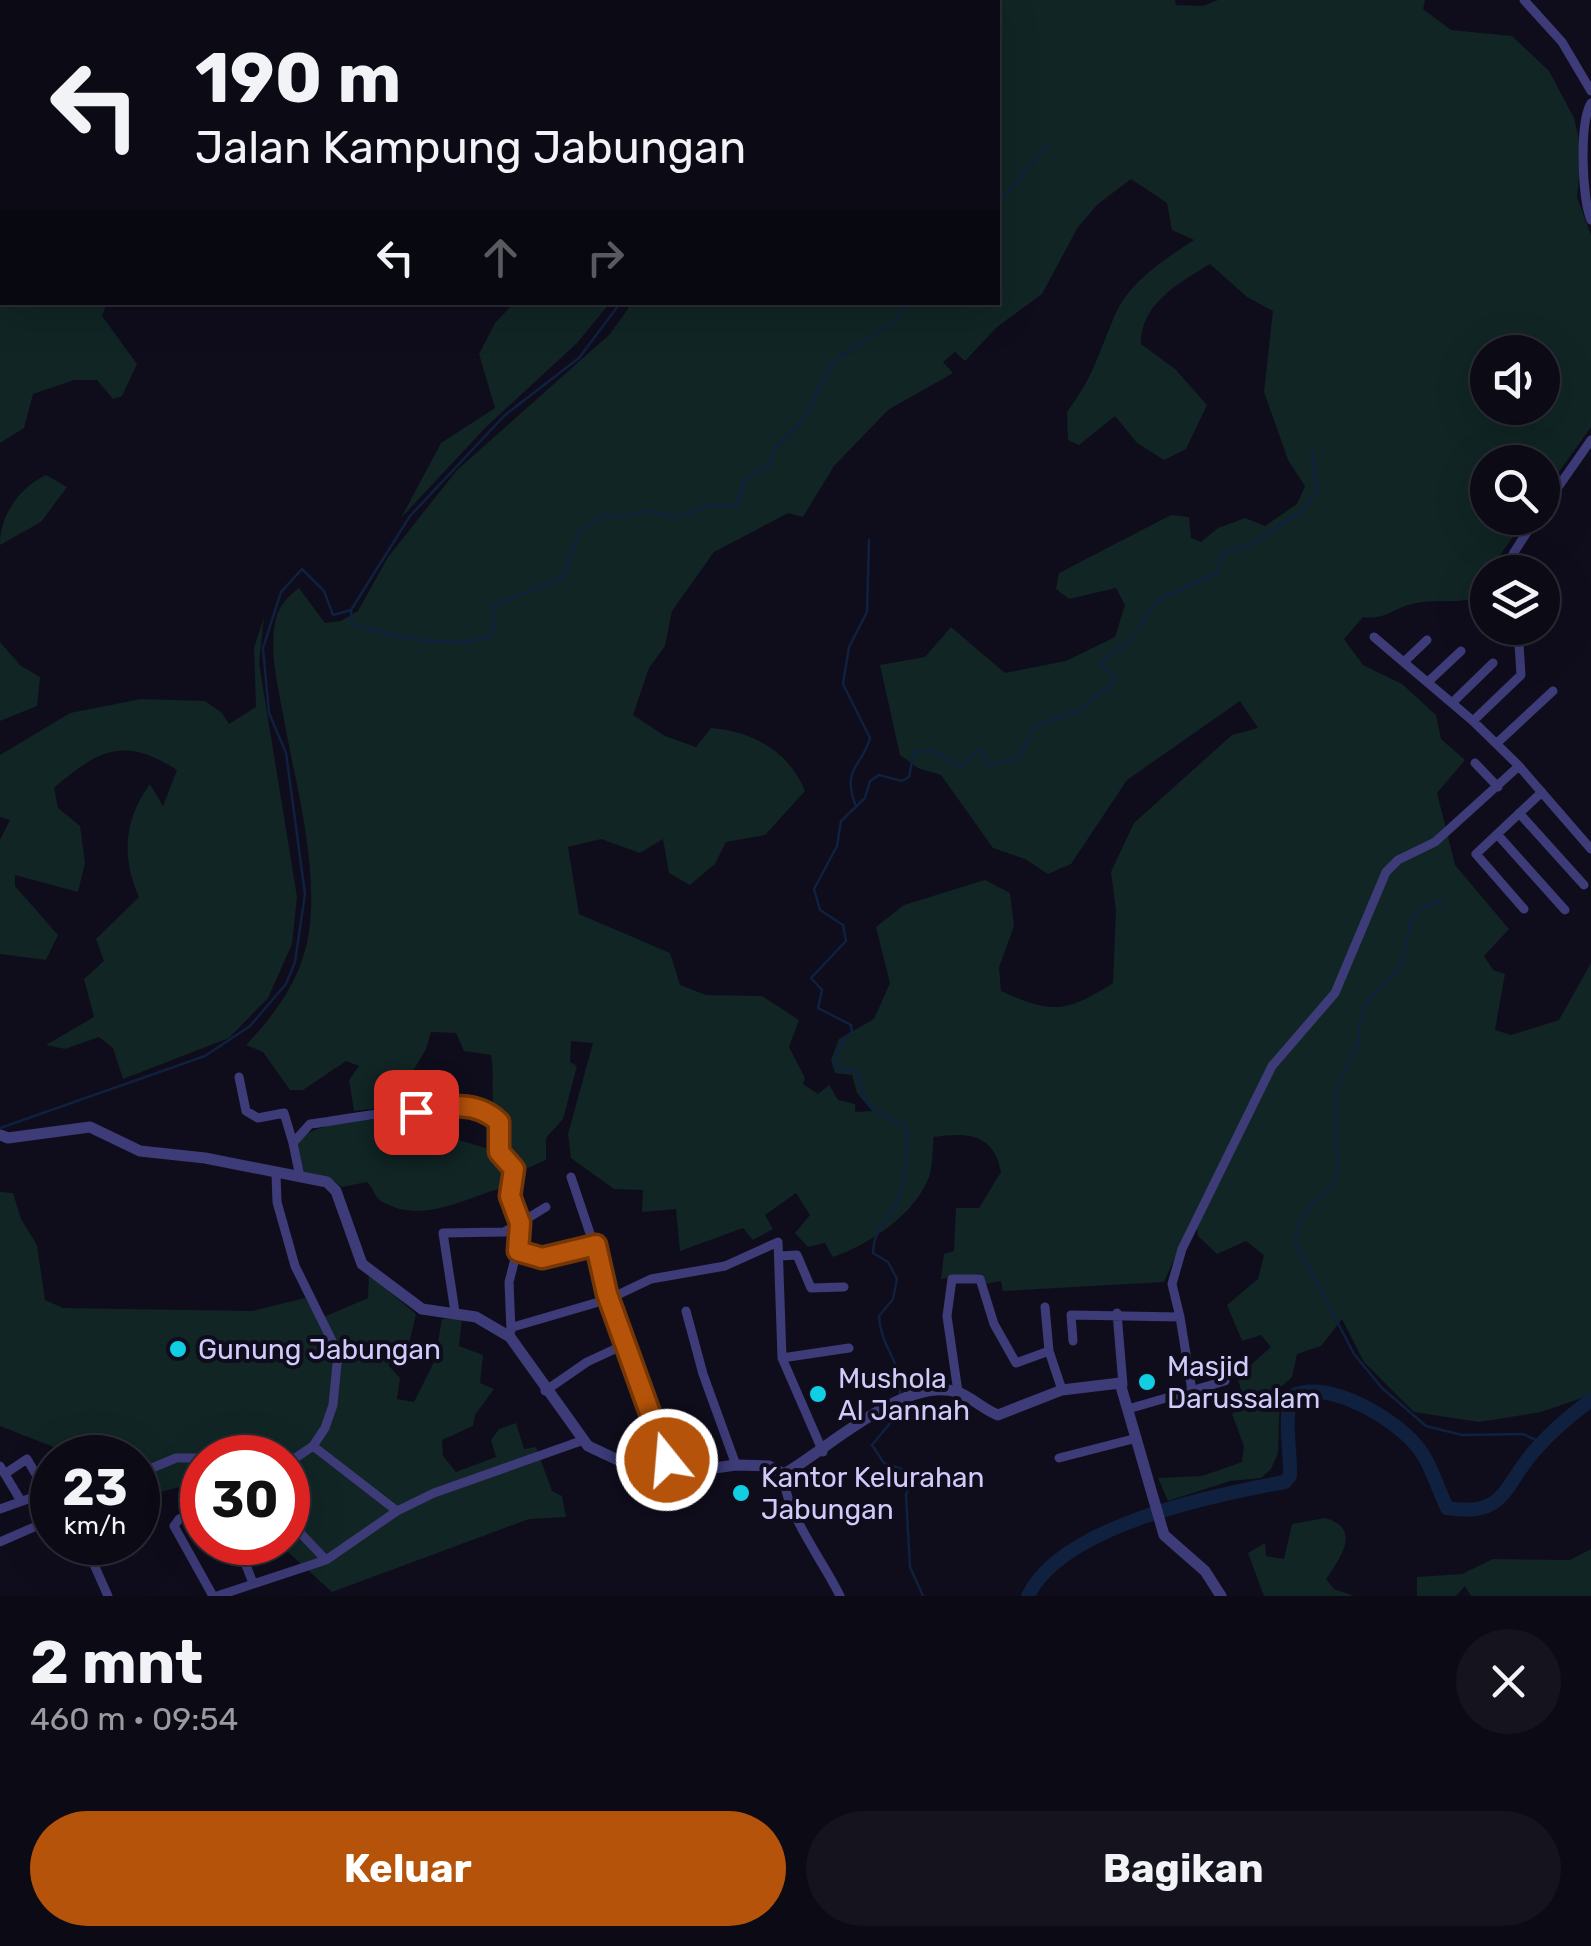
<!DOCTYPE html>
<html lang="id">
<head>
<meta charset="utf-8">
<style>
  :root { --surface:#0b0a15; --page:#14131e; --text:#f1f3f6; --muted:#9a9aa0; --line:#2b2b34; --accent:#b45309 }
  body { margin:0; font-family:Rubik,sans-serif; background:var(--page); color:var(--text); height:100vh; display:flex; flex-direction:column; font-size:38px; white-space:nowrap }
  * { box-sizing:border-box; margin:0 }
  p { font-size:32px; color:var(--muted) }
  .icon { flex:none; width:55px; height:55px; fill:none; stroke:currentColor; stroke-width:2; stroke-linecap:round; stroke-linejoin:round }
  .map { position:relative; height:1596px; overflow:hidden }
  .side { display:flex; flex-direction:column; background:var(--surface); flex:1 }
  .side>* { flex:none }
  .hud { position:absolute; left:0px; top:0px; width:1000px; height:305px; box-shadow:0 10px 40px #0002,0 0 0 2px var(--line); background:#0b0a15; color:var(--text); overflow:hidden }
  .buttons { position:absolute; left:1470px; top:335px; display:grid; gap:20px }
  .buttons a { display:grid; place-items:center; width:90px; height:90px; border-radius:50%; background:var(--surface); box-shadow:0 10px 40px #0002,0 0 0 2px var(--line); font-size:50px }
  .speed { position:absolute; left:30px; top:1435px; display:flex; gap:20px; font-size:50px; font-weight:700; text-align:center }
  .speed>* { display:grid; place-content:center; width:130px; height:130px; border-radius:50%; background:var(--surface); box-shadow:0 10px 40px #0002,0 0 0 2px var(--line); line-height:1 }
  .speed small { font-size:25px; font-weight:400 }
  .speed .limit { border:15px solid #d22; background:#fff; color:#111 }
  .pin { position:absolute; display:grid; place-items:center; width:85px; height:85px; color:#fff; margin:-42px; border-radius:20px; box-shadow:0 5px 15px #0006 }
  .me { position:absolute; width:110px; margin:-55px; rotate:343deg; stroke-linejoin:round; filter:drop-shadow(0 0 8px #0008) }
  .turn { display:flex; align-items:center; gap:35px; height:210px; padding:0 30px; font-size:45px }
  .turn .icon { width:130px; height:130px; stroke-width:2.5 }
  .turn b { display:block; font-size:70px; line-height:85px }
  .lanes { display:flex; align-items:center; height:95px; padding:0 30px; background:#0003; justify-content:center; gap:50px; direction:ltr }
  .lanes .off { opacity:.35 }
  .round { display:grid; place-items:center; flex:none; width:105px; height:105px; border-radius:52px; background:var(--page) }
  .headline { display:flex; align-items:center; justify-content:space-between; height:170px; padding:0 30px }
  h1 { font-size:60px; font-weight:700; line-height:75px }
  .action { display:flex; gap:20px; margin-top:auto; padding:20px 30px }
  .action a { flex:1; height:115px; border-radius:60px; background:var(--accent); color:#fff; font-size:40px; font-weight:700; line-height:115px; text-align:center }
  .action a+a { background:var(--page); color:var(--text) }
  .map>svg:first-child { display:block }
  .green { fill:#102524; fill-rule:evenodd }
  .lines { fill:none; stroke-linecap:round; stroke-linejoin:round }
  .stream { stroke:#0f213e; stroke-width:2.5 }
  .river { stroke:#0f213e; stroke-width:14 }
  .minor { stroke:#3d3b78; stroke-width:9 }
  .tertiary { stroke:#3d3b78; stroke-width:11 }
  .route-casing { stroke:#753606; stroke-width:25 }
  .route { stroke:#b45309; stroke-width:18 }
  .poi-dot { fill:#10cfe3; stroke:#0f0d1c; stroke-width:4 }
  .labels { text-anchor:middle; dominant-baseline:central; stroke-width:8; stroke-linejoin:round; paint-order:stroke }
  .poi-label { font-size:28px; fill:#d0cbfb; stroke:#0f0d1c; text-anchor:start }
</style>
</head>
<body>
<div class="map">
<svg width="1591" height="1596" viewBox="0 0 1591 1596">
  <rect width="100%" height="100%" fill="#0f0d1c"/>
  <!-- green -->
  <path class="green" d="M671 0H1175L1176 5 1203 6 1218 0H1425L1423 9 1451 30 1512 36 1549 71 1574 118 1582 152 1577 197 1591 235V427L1543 494 1542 462H1488V518H1526L1498 558 1503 572H1488L1487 595C1461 606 1434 597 1408 605 1389 611 1384 620 1363 617L1344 639 1363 665 1402 684 1436 715 1441 739 1465 760 1437 793 1455 865 1509 929 1484 956 1493 970 1505 974 1495 1030 1511 1035 1559 1020 1591 963V1395L1541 1412 1479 1422 1414 1412 1364 1362 1342 1319 1321 1346 1297 1354 1292 1377 1280 1388 1278 1453 1271 1469 1261 1478 1230 1481 1168 1501 1158 1478 1202 1476 1242 1462 1244 1446 1232 1414 1246 1405 1237 1377 1271 1347 1261 1335 1242 1341 1227 1305 1258 1279 1264 1255 1246 1241 1217 1254 1198 1236 1197 1229 1189 1226 1164 1282 1003 1291 1001 1281 985 1284 982 1274 941 1279 944 1254 954 1251 956 1208H979L1001 1172C994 1133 967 1132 934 1137 932 1149 933 1166 929 1177 915 1215 868 1245 833 1257L825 1243 808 1247 795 1233 810 1215 796 1193 765 1215 773 1229 753 1240 743 1228 680 1251 676 1209 642 1212 643 1190 614 1189 571 1158 568 1134 593 1043 571 1041 570 1062 577 1066 563 1119 546 1138V1160L523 1170 502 1150C504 1132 500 1127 495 1111 490 1095 495 1073 491 1055L464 1051 456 1033 431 1032 426 1049 403 1088 382 1093 380 1108 354 1111 349 1080 359 1066 346 1061 303 1090H290L263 1052 246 1045C277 1012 302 978 309 932 318 866 297 789 285 725 279 690 268 653 276 618 279 606 289 595 299 588L325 623 341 621 358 611 388 557 457 470 610 334 632 303 998 302V2ZM1131 179 1167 203 1172 230 1194 240C1165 259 1129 282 1115 315 1099 352 1093 378 1067 412L1068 440 1079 445 1115 416 1137 443 1164 460 1186 449 1207 405 1175 369 1141 344C1140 304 1179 283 1210 264L1247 297 1273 311 1264 392 1288 460 1305 486 1297 504 1265 526 1245 518 1218 528 1201 542 1191 538 1189 517 1171 515 1059 573 1056 589 1069 599 1116 588 1125 605 1115 637 1066 661 1005 673 951 627 925 657 880 665 900 755 918 768 941 775 993 848 1025 859 1048 874 1071 864 1127 780 1240 701 1258 728 1232 735 1134 823 1111 872 1116 910 1113 983C1066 1013 1052 1014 1001 991L999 967 1014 926 1010 893 985 880 904 905 876 927 890 983 874 1019 839 1039 831 1060 835 1073 852 1075 857 1093 872 1111 855 1112V1104L838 1100 829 1085 818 1094 803 1084 805 1078 789 1047 799 1020 762 996 706 995 680 985 670 953 579 914 568 847 601 839 640 853 663 839 669 873 690 885 715 864 726 842 765 835 805 791C790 752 752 731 711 728L696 747 665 736 633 715 649 668 665 646 672 611 714 552 788 513 803 517 834 466 888 410 953 373 943 362 955 352 965 361 997 327 1042 294 1078 227 1098 204ZM1488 352H1542V408H1488Z
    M0 140 2 302 107 303 102 316 137 364 122 396 113 399 97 380H74L33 394 24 428 0 443Z
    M514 303H610L577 343 486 427 401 518 441 443 495 408 479 354 495 323Z
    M46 475 67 487 41 522 0 545C0 515 19 488 46 475Z
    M264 617 259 663 297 897 292 944 268 998 229 1038 123 1079 113 1048 99 1037 65 1049 46 1045 94 1017 84 979 104 961 96 939 139 897C121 857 124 819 150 784L163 806 177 770C123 735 97 751 54 788L58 808 80 826 85 863 78 892 15 875V886L58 935 46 960 0 954V840L10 820 0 817V755L70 713 141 699 205 701 222 713 229 724 256 707 254 648Z
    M0 642 21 666 40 677 37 706 0 721Z
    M446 1108 448 1137 496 1151 512 1170 506 1187C465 1197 422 1226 381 1201 374 1197 374 1188 367 1182L342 1187 330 1178 303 1174 296 1142C323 1114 405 1120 446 1108Z
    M0 1192 13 1193 21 1219 37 1245 45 1300 63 1308 252 1311 305 1298 319 1319 368 1298 369 1274 416 1314 408 1348 388 1365 400 1378 397 1399 414 1402 435 1360 442 1319 462 1318 459 1346 483 1355 480 1383 494 1389 475 1415 473 1426 442 1440 443 1456 456 1472 496 1457 491 1440 499 1429 516 1423 524 1449 536 1447 552 1491 562 1496 566 1517 529 1519 332 1592 278 1543 288 1542V1458H202V1481L138 1498V1458L79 1457 0 1426Z
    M1325 1518C1362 1528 1341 1558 1326 1579L1334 1589 1354 1596H1264L1248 1553 1265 1543 1266 1556 1284 1559 1292 1524Z
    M1591 1549V1596H1471L1465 1586 1456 1596H1417V1577L1462 1574 1493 1559 1570 1560Z"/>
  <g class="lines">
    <!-- stream -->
    <path class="stream" d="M663 0 665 2
      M998 205 1048 144
      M351 610 352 624C398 638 443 649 491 637L496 620 492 606 563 578 580 530 605 515 622 517 650 511 676 517 712 505H737L745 480 770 465 775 448 802 421 834 361 895 321 910 302
      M855 804C842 767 862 767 870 738L843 684 849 647 867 612 869 540
      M1443 901 1425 906 1412 918 1401 968 1367 1001 1358 1028 1360 1038 1335 1092 1338 1175 1331 1188 1312 1203 1297 1227 1295 1241 1354 1354 1382 1388 1426 1426 1462 1435 1523 1434 1542 1443
      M0 1128 205 1056 250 1026 286 984 295 962 305 894 286 753 269 713 263 648 281 592 302 569 324 591 333 615 351 610 410 516 505 415 579 358 621 302
      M899 1397C907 1367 880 1349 879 1316L893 1299 897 1279 888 1262 873 1253C873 1231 888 1220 897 1202 908 1178 907 1153 907 1128L872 1108 862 1093 858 1072 836 1068C834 1053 841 1041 852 1032L851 1025 818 1008 822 990 811 978 846 941 843 925 820 910 814 889 837 846 841 821 865 798 870 781 879 775 902 781 909 777 914 752 934 751 961 766 977 750H981L989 765 1020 757 1035 726 1077 712 1113 683 1116 676 1103 667 1102 661 1129 642 1158 600 1218 573 1222 553 1254 543 1304 509 1317 491 1312 450
      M898 1405 896 1416 872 1445 884 1463 917 1474 906 1494 910 1567 923 1596"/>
    <!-- river -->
    <path class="river" d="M1028 1596C1062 1525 1214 1495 1285 1482L1290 1476C1291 1449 1283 1421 1292 1396 1328 1379 1392 1417 1416 1445 1430 1461 1438 1489 1447 1508 1508 1518 1503 1484 1537 1448 1553 1430 1572 1414 1591 1400"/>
    <!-- minor -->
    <path class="minor" d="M62 0 63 2
      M1524 0 1562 42 1591 91
      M28 2 29 0
      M260 2 263 0
      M0 21H2
      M0 91 2 92
      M1591 103C1579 123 1582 198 1591 220
      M1542 510 1591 440
      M1515 572 1513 554 1536 518
      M1374 637 1473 721
      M1405 661 1427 640
      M1429 681 1461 651
      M1453 702 1493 663
      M1497 743 1553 691
      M1475 763 1498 787
      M1519 766 1591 849
      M1519 813 1584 885
      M1497 834 1565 910
      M1524 909 1476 854 1542 792
      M239 1077 246 1111 258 1118 284 1113 293 1143
      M276 1174 277 1202 295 1266 338 1353 333 1405 325 1428 313 1446 288 1463
      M300 1177 293 1143 310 1124C350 1120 478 1089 500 1125L499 1152 514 1169 509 1196 520 1223 504 1232 443 1233 455 1312
      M571 1177 671 1474
      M546 1207 520 1223 517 1251 542 1258 596 1245
      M781 1256 797 1255 811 1288 844 1287
      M1045 1307 1049 1351 1062 1390
      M686 1311 703 1374 736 1465
      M1117 1313 1123 1385
      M1180 1317 1172 1284 1182 1249 1272 1066 1335 993 1386 872 1398 860 1435 842 1519 766 1473 721 1521 675 1518 628
      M513 1327 609 1299 651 1279 725 1266 778 1242 782 1358 823 1452
      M511 1331 509 1282 517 1251
      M1073 1341 1071 1315 1180 1317 1192 1391
      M782 1358 849 1348
      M545 1391 587 1362 628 1343
      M958 1392 947 1316 952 1279H980L994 1324 1016 1363 1049 1351
      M1128 1409 1225 1381
      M313 1446 397 1511
      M250 1458H264
      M1059 1458 1137 1438
      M0 1466 21 1501
      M6 1473 27 1459 52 1502
      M138 1474 176 1458H207
      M784 1474C783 1510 824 1562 840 1596
      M0 1509 31 1498 45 1521 52 1518
      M202 1514 179 1519 174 1526 213 1596
      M288 1520 326 1560
      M0 1542 48 1521
      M84 1542 108 1596
      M237 1542 253 1583
      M217 1596 326 1560 397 1511 434 1493 581 1441"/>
    <!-- tertiary -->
    <path class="tertiary" d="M0 1135 8 1138 90 1127 140 1151 205 1158 327 1182 336 1191 362 1264 422 1309 476 1317 510 1337 588 1446 620 1461 671 1474 736 1465 769 1466 784 1474C829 1448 905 1376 957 1392 972 1397 984 1410 998 1415L1062 1390 1120 1383 1164 1535 1205 1571 1221 1596"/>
  </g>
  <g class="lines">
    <defs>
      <path id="route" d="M416 1112C445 1106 476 1099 499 1122V1152L514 1169 510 1196 520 1223 518 1251 542 1258 596 1245 607 1294 667 1460"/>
    </defs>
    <!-- route casing -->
    <use href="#route" class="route-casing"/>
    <!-- route -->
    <use href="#route" class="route"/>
  </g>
  <!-- markers -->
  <g class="poi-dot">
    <circle cx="178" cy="1349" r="10"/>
    <circle cx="1147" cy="1382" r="10"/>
    <circle cx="818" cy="1394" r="10"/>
    <circle cx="741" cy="1493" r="10"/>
  </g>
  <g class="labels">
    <!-- poi labels -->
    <g class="poi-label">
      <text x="198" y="1349">Gunung Jabungan</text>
      <text x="1167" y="1366">Masjid<tspan x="1167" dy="32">Darussalam</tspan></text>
      <text x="838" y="1378">Mushola<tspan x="838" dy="32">Al Jannah</tspan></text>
      <text x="761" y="1477">Kantor Kelurahan<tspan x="761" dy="32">Jabungan</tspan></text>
    </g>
  </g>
</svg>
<div class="buttons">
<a><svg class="icon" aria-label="sound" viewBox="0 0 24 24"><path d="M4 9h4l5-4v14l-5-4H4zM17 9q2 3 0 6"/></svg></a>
<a><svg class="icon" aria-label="search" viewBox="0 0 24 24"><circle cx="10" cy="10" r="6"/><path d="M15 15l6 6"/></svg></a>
<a><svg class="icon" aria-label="layers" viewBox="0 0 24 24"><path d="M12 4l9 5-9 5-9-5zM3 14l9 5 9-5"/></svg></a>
</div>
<div class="speed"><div>23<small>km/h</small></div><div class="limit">30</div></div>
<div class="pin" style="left:416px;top:1112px;background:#d93025"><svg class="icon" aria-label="arrive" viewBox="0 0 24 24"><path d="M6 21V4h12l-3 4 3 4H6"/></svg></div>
<svg class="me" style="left:667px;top:1460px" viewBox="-20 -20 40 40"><circle r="17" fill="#b45309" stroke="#fff" stroke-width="3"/><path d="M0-11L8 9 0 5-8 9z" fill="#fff"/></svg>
<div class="hud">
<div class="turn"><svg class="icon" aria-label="left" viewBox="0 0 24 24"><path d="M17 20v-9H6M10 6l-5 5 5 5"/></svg><div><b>190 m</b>Jalan Kampung Jabungan</div></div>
<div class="lanes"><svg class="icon" aria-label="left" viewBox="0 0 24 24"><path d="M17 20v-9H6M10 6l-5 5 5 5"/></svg><svg class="icon off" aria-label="ahead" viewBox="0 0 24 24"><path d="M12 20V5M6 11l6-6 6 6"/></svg><svg class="icon off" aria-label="right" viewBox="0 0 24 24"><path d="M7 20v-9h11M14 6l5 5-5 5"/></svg></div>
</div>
</div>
<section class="side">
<div class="headline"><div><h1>2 mnt</h1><p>460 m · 09:54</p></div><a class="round"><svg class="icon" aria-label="close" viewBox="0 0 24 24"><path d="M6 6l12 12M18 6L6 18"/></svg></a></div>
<div class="action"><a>Keluar</a><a>Bagikan</a></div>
</section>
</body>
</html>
